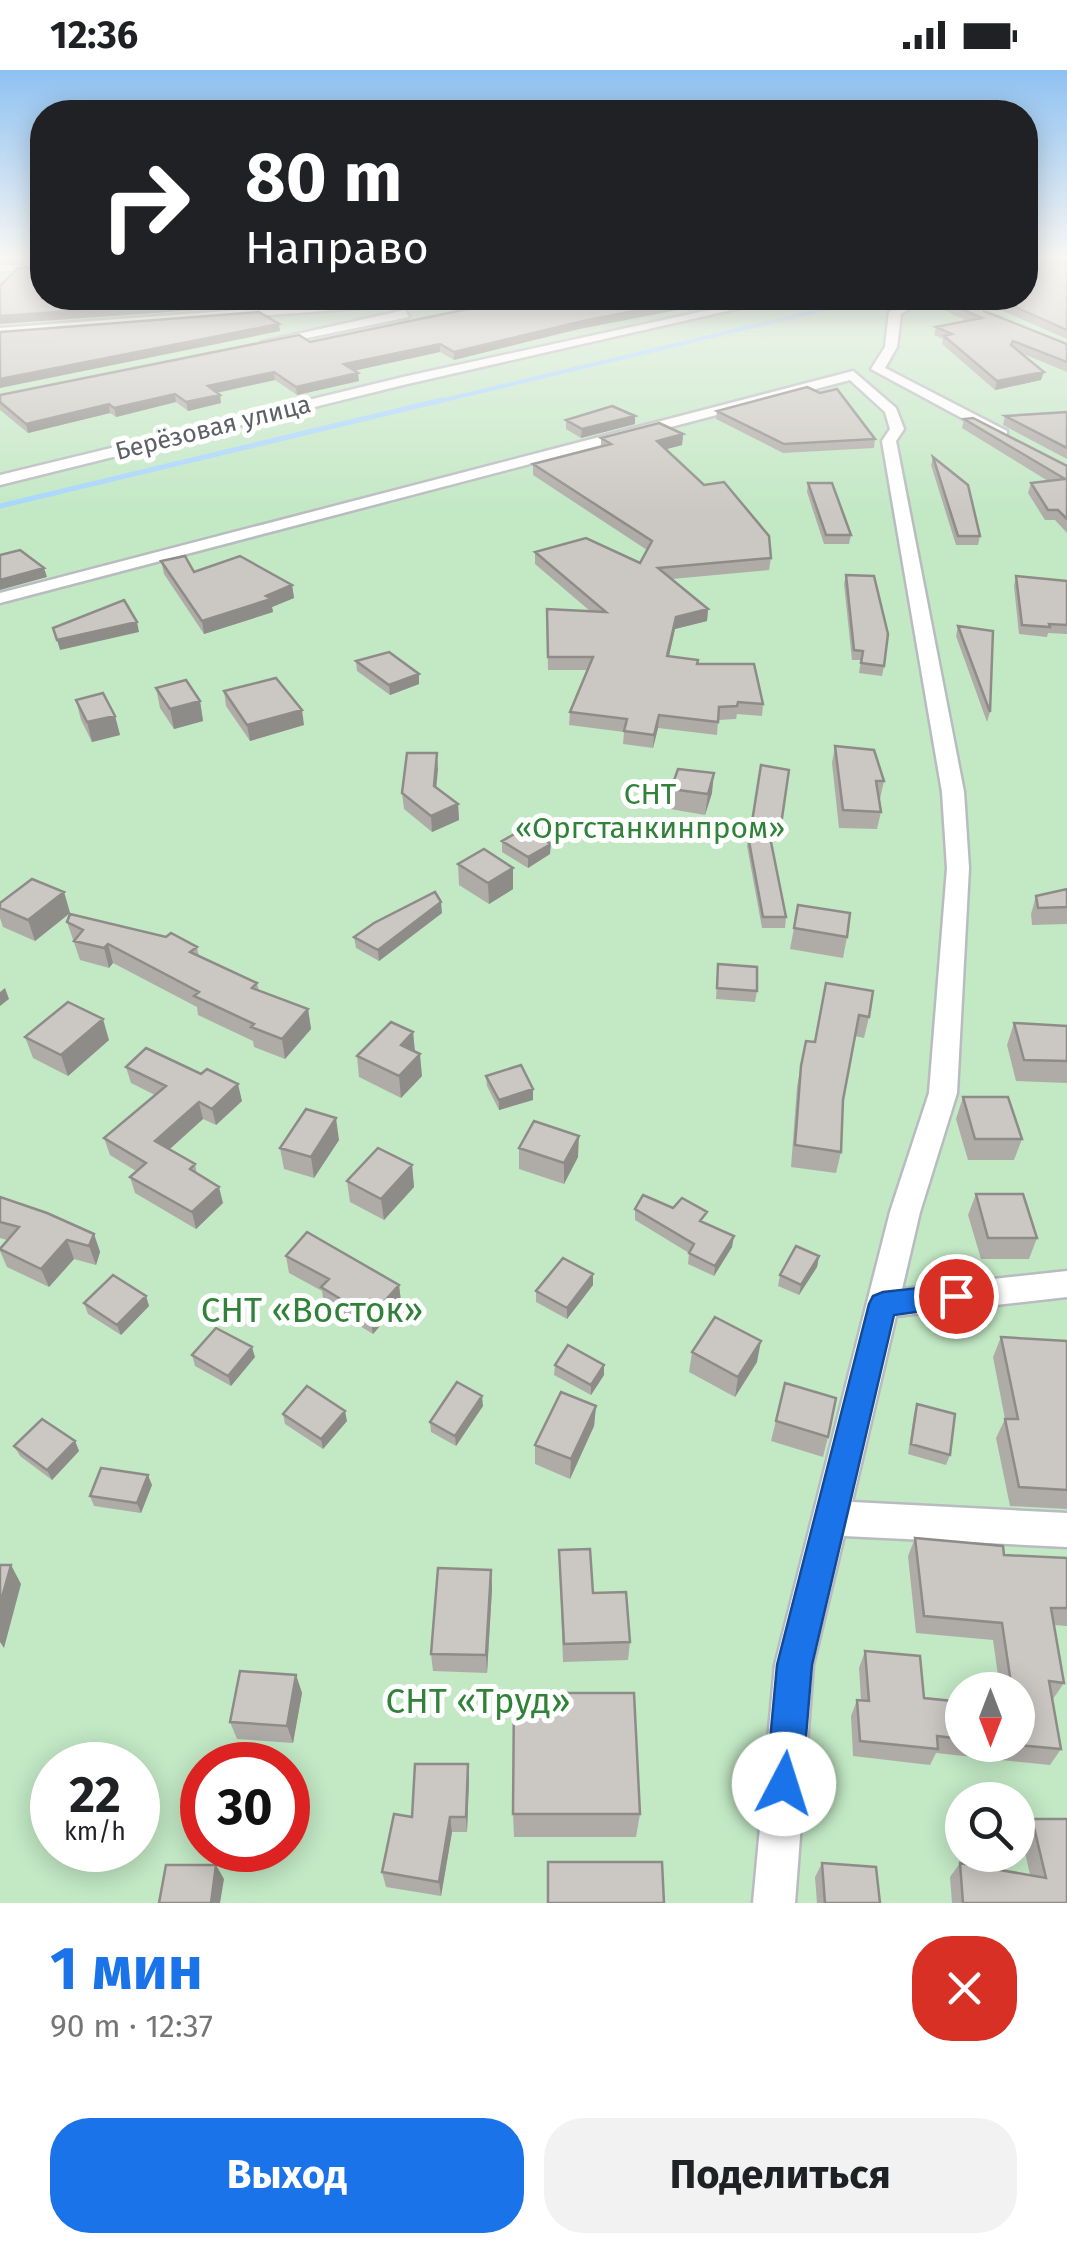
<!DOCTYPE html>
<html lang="ru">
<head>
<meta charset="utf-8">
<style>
  :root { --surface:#fff; --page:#f2f2f2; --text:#202124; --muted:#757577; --accent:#1a73e8 }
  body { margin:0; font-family:"Fira Sans",sans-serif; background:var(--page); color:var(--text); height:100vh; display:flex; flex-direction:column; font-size:38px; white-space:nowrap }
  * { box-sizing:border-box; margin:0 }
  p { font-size:32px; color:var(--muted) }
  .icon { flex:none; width:55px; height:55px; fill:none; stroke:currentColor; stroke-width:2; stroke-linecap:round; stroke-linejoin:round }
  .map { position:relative; height:1833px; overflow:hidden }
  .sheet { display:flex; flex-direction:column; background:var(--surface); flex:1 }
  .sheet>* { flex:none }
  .hud { position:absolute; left:30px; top:30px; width:1008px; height:210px; border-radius:40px; box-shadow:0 5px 25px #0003; background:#202124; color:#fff; overflow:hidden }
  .needle { width:65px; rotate:180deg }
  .buttons { position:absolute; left:945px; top:1602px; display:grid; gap:20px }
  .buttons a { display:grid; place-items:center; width:90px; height:90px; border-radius:50%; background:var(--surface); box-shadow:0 5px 25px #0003; font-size:50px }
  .speed { position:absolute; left:30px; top:1672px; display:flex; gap:20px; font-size:50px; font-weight:700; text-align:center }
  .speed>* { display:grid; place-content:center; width:130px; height:130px; border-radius:50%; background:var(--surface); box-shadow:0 5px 25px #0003; line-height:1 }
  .speed small { font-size:25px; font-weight:400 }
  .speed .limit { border:15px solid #d22; background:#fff; color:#111 }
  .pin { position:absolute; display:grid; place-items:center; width:85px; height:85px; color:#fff; margin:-42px; border:5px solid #fff; border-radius:50%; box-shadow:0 2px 10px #0007 }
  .me { position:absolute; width:110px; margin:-55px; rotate:5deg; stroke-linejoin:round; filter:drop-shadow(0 0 8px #0008) }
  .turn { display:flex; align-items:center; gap:35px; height:210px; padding:0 50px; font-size:45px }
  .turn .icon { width:130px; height:130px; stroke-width:2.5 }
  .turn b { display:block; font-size:70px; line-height:85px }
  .round { display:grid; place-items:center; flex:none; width:105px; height:105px; border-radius:40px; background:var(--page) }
  .head { display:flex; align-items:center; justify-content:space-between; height:170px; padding:0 50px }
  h1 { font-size:60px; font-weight:700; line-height:75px; color:var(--accent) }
  .button { display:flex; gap:20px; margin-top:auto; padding:20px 50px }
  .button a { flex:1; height:115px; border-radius:40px; background:var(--accent); color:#fff; font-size:40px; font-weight:700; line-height:115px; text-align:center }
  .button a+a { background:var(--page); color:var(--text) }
  .status { display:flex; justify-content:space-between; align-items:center; height:70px; padding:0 50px; background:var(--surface); direction:ltr }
  .status svg { height:28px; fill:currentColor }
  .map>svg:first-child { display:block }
  .green { fill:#c2e8c4; fill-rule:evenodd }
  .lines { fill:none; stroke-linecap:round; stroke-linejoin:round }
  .stream-far1 { stroke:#a7d5ff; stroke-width:4 }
  .stream { stroke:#a7d5ff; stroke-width:5 }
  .street-casing { stroke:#b8bbc0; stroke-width:5 }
  .street { fill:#fff; fill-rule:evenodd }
  .wall { fill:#afaca8 }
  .shaded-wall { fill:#8e8c88 }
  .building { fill:#cbc8c3; stroke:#8e8c88; stroke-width:2.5 }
  .route { fill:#1a73e8; stroke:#114b97; stroke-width:2.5 }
  .labels { text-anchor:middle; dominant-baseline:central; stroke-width:10; stroke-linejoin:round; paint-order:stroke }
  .far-street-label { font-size:25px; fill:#5d6167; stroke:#fff }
  .park-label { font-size:30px; fill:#318239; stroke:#fff }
  .near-park-label { font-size:35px; fill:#318239; stroke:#fff }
</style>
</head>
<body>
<div class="status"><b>12:36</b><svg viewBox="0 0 49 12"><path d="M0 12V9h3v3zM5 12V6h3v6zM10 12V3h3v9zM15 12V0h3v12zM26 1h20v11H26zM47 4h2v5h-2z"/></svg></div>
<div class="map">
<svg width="1067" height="1833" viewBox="0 0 1067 1833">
  <rect width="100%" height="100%" fill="#f0eee6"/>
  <!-- green -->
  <path class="green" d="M0 187H42V228H1025L1067 187V1833H0ZM962 1620H1018V1675H962ZM52 1695H138V1780H52ZM202 1695H288V1780H202ZM962 1730H1018V1785H962Z"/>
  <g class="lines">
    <!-- stream-far1 -->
    <path class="stream-far1" d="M432 333 872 228"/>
    <!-- stream -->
    <path class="stream" d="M0 436 442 330"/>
    <defs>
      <path id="street" d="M0 195 42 196V202L0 201Z
        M400 228H445L439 232 0 266V258Z
        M764 228H784L403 315 0 415V405L403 307Z
        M912 228H926L901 244 897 277 885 298 1007 361V367H997L871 299 885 277 889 242Z
        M947 228H961L955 232Z
        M405 240 409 247 268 276 262 272Z
        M853 301 896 338 904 359 896 371 964 722 969 798 957 1023 920 1142 902 1219 1067 1201V1227L896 1246 852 1432 1067 1443V1477L844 1466 813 1595 795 1833H753L775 1595 890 1142 929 1023 947 798 942 722 882 371 890 359 885 342 850 310 0 533V523Z"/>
    </defs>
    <!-- street casing -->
    <use href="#street" class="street-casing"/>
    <!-- street -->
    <use href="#street" class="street"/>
  </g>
  <!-- wall -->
  <path class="wall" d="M32 187H42V193L33 192Z
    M1025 187H1067V269L994 237H984V241L1067 274V302L1021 283 1041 310 995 320 942 274 943 269 934 265 936 257 967 251 942 239 943 231 1025 228Z
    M480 228H737L688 241 682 239 579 259 454 290 440 282 354 300 359 311 297 325 275 310 217 323 220 325 221 333 188 341 176 332 116 347 110 343 28 363 0 340V325L310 272 482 236Z
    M717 341 875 369 874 378 783 383 716 349Z
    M1067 342V389L1003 355 1005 346Z
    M964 349 1067 396V463L1055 450H1045L1028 423 1031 413 1048 411 962 358Z
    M566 350 635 354 581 368 566 359Z
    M683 364 682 375 666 379 771 488 769 500 672 509 708 539 707 551 675 559 669 586 697 594 763 634 762 646 737 644 736 649 718 650 717 665 658 658 653 678 623 674 624 662 569 655 570 642 588 600H548L547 539 590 541 535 494V482L640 493 647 480 533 405V394L601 376V368Z
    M933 387 980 466 978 475H956L931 395Z
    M808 413 851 465 849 474H824L807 422Z
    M161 491 194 502 292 515 294 528 272 537 273 542 204 564 164 504Z
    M846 505 884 596 882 606 859 603 861 590H852L844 514Z
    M1016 506 1067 511V564L1048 563 1047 567 1019 564 1014 516Z
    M958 556 990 642 987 652 956 566Z
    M356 591 419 604V614L390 625 357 601Z
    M156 618 200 631 203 651 174 659 160 638Z
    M224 621 304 655 250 671 226 636Z
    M76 630 115 646 120 665 92 672 81 650Z
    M835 676 884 711 880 729H879L881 742 877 759 839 758 832 693Z
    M437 683 436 717 458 734 459 750 432 762 404 739 402 723Z
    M761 695 789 700 780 766 769 765 786 847 785 858H762L747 776 748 766 761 764 750 762Z
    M671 719 712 723 705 745 670 739Z
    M502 771 550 784 528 798 502 782Z
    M458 794 513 819 489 834 459 815Z
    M1067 819V854L1032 855 1031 844 1036 826Z
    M64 822 70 843 35 871 3 857 0 848V833Z
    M442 843 379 891 356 878 354 867Z
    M67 852 197 877 199 887 257 913 259 921 308 939 311 959 285 989 254 977 253 971 198 945 197 937 113 893 109 898 80 890Z
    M794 858 847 867 843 888 790 879Z
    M718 894 757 921 755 932 716 929Z
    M826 913 869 947 864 968 855 966 843 1030 841 1082 836 1103 791 1097 797 1017 801 996 815 972Z
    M1014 953 1067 956V1013L1016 1011 1007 975Z
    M413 962 415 982 422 1006 401 1028 359 1007 357 986Z
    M25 967 109 970 68 1006 33 988Z
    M126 997 242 1031 216 1055 203 1049 169 1079 195 1094 197 1104 223 1133 196 1159 135 1123 130 1107 136 1101 110 1085 104 1068 155 1025 131 1013Z
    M486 1006 533 1030 499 1040 487 1016Z
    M963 1027 1022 1069 1014 1090H968L956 1049Z
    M339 1070 314 1108 284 1099 280 1078Z
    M519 1078 578 1087 564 1114 519 1099Z
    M412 1095 414 1117 384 1150 350 1132 347 1111Z
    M976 1124 1037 1168 1029 1189H981L968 1145Z
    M0 1127 94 1164 100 1182 96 1195 74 1189 49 1217 7 1197 0 1181V1177L7 1170 0 1168Z
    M635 1139 705 1153 732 1177 714 1206 688 1194 689 1183 635 1150Z
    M286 1186 399 1215 401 1232 373 1264 324 1234 322 1221 289 1203Z
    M819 1186 817 1197 799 1225 778 1216 780 1205Z
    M593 1204V1215L567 1249 536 1232V1221Z
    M146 1226 149 1236 121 1265 88 1244 84 1233Z
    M1001 1267 1067 1271V1439L1010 1436 996 1368 1005 1349 993 1287Z
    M692 1282 757 1292 735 1327 689 1302Z
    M192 1285 255 1287 231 1316 195 1296Z
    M555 1295H604V1305L591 1325 554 1305Z
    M785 1313 828 1367 823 1387 771 1371Z
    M917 1334 950 1385 946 1395 908 1384 914 1344Z
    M483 1336 456 1376 431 1362 430 1352Z
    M596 1336 594 1356 570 1409 535 1394V1375Z
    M283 1344 347 1351 323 1379 285 1354Z
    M75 1371 79 1381 52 1410 20 1386 14 1376Z
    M152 1415 141 1443 94 1436 90 1426Z
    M915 1468 1004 1485 1067 1488V1556L1054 1555 1064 1613 1053 1629 1061 1679 1050 1695 936 1683 930 1695 853 1686 851 1646 857 1630H861L859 1598 865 1581 924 1628 962 1632V1675H1018V1620H1000L993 1570 916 1563 908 1486Z
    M559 1480 630 1572 628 1590 563 1592Z
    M491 1500 492 1519 487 1603 433 1601 431 1584Z
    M296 1605 302 1623 293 1673 237 1669 230 1652Z
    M468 1694 469 1710 467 1762H452L441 1826 386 1817 382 1802 412 1747Z
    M513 1744H640L636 1767H514Z
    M1032 1749 1067 1833H952L950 1807 960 1793 1030 1805 1021 1764Z
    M822 1793 880 1833H817L815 1807Z"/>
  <!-- shaded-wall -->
  <path class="shaded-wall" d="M259 228H363L0 254V246Z
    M709 228H737L688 241V233Z
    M682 231V239L579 259 454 290V282L579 252Z
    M279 254 280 261 0 318V309Z
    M440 274V282L344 303V294Z
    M274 302 275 310 210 324 208 316Z
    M1044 302 1041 310 995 320 997 311Z
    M358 303 359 311 297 325 296 317Z
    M175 324 176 332 116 347 114 338Z
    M220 325 221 333 188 341 186 332Z
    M109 334 110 343 28 363 26 354Z
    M635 346V354L581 368 582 359Z
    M683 364 682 375 656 382 657 371Z
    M44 498 47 507 0 520V510Z
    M292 515 294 528 272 537 273 542 204 564 202 551Z
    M708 539 707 551 675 559 666 599 667 586 676 547Z
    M137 552 139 562 60 580 57 570Z
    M419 604V614L390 625 389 615Z
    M200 631 203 651 174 659 170 639Z
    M302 640 304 655 250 671 247 655Z
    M659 645 658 658 653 678 654 665Z
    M115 646 120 665 92 672 87 652Z
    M437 683 438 699 435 731 434 716Z
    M714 703 712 723 705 745 708 724Z
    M458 734 459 750 432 762 431 746Z
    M551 774 550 784 528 798V787Z
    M513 798V819L489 834 488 813Z
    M64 822 70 843 35 871 28 850Z
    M441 832 442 843 379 891 378 880Z
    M108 874 113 893 109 898 104 878Z
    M5 918 9 929 0 936V922Z
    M308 939 311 959 285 989 282 969Z
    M103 949 109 970 68 1006 61 985Z
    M413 962 415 983 401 975Z
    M420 984 422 1006 401 1028 399 1006Z
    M238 1014 242 1031 216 1055 212 1039Z
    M533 1019V1030L499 1040V1030Z
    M199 1032 203 1049 160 1088 155 1071Z
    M336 1048 339 1070 314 1108 311 1087Z
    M579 1066 578 1087 564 1114V1093Z
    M412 1095 414 1117 384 1150 381 1129Z
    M219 1117 223 1133 196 1159 192 1142Z
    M94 1164 100 1182 96 1195 89 1176Z
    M734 1166 732 1177 714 1206 715 1196Z
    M67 1170 74 1189 49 1217 41 1199Z
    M819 1186 817 1197 799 1225 801 1215Z
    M593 1204V1215L567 1249V1238Z
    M399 1215 401 1232 373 1264 370 1247Z
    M146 1226 149 1236 121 1265 117 1255Z
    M761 1271 757 1292 735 1327 738 1307Z
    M252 1277 255 1287 231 1316 228 1306Z
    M604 1295V1305L591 1325V1315Z
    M482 1326 483 1336 456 1376 455 1366Z
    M596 1336 594 1356 570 1409 571 1389Z
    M345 1341 347 1351 323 1379 321 1369Z
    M75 1371 79 1381 52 1410 47 1400Z
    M148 1405 152 1415 141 1443 137 1433Z
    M11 1495 21 1514 4 1578 0 1572V1534Z
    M491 1500 492 1519 487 1603 486 1585Z
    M296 1605 302 1623 293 1673 287 1656Z
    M468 1694 469 1710 467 1762 466 1747Z
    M450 1747 452 1762 441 1826 439 1812Z
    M216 1795 224 1809 220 1833H211Z"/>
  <!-- building -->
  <path class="building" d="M1025 187H1067V260L995 228 983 229 984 241 1067 274V292L1013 271 1011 275 1044 302 997 311 944 266 952 264 936 257 982 248 943 231 964 228H1025V192H1027Z
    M42 197V228H259L0 246V216L18 198Z
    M481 228H709L688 233 682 231 579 252 454 282 440 274 344 294 358 303 296 317 274 302 208 316 220 325 186 332 175 324 114 338 109 334 26 354 0 332V325L299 265 310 272 482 236Z
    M259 242 279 254 0 309V262Z
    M807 317 820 323 837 319 875 369 784 374 717 341Z
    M612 336 635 346 582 359 566 350Z
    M1067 342V378L1005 346Z
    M973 348 1067 396V449L1058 440H1048L1031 413 1065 409 964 349Z
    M659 353 683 364 657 371 704 415 724 412 769 466 771 488 658 498 708 539 676 547 667 586 698 590 697 594H754L763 634 738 632 737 636 719 637 718 652 659 645 654 665 624 661 627 649 570 642 593 587H548L547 539 606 542 535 482 586 468 640 493 652 471 533 394 611 374 601 368Z
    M933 387 968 415 980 466H958Z
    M808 413H832L851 465H826Z
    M20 480 44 498 0 510V485Z
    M185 486 194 502 240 486 292 515 266 526 271 529 202 551 161 491Z
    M846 505 874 506 888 564 884 596 861 593 863 581 854 580Z
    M1016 506 1067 511V555L1049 554 1050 557 1022 555Z
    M124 530 137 552 57 570 53 558Z
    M958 556 993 561 990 642Z
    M389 582 419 604 389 615 356 591Z
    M276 608 302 640 247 655 224 621Z
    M186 610 200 631 170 639 156 618Z
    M103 623 115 646 87 652 76 630Z
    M835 676 874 680 884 711H876L881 742 843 740Z
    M407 683H437L434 716 458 734 431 746 402 723Z
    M761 695 789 700 781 755 752 752Z
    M678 699 714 703 708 724 671 719Z
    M525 758 551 774 528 787 502 771Z
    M769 762 786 847H763L748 766Z
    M484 779 513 798 488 813 458 794Z
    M32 809 64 822 28 850 0 838V833Z
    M1067 819V837L1038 838 1036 826Z
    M435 822 441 832 378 880 354 867 374 853Z
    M798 835 850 843 847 867 794 858Z
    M70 844 166 867 171 863 197 877 190 882 257 913 252 918 308 939 282 969 251 957 254 954 194 926 199 922 108 874 104 878 74 871 83 860 67 852Z
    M718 894 757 897V921L717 918Z
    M826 913 873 921 869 947 859 945 843 1030 841 1082 795 1075 801 996 806 971 815 972Z
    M68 932 103 949 61 985 25 967Z
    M391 952 413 962 401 975 420 984 399 1006 357 986Z
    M1014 953 1067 956V991L1024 990Z
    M146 978 201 1004 207 999 238 1014 212 1039 199 1032 155 1071 195 1094 190 1099 219 1117 192 1142 130 1107 146 1093 104 1068 166 1016 126 997Z
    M521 995 533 1019 499 1030 486 1006Z
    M963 1027H1008L1022 1069H975Z
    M306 1039 336 1048 311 1087 280 1078Z
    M534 1051 579 1066 564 1093 519 1078Z
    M378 1078 412 1095 381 1129 347 1111Z
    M976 1124H1023L1037 1168H988Z
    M643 1125 673 1138 682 1128 707 1142 700 1151 734 1166 715 1196 689 1183 694 1174 635 1139Z
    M0 1127 47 1143 94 1164 89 1176 67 1170 41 1199 0 1179 19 1157 0 1152Z
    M307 1162 399 1215 370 1247 321 1217 329 1209 286 1186Z
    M796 1176 819 1186 801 1215 780 1205Z
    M563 1188 593 1204 567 1238 536 1221Z
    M113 1205 146 1226 117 1255 84 1233Z
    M715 1247 761 1271 738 1307 692 1282Z
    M216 1258 252 1277 228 1306 192 1285Z
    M1001 1267 1067 1271V1420L1019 1417 1005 1349H1018Z
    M568 1275 604 1295 591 1315 555 1295Z
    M457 1312 482 1326 455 1366 430 1352Z
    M785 1313 836 1328 828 1367 776 1351Z
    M307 1316 345 1341 321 1369 283 1344Z
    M561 1322 596 1336 571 1389 535 1375Z
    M917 1334 955 1344 950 1385 911 1374Z
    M42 1349 75 1371 47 1400 14 1376Z
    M101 1398 148 1405 137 1433 90 1426Z
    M915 1468 1003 1476 1004 1485 1067 1488V1538H1051L1064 1613 1049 1611 1061 1679 1018 1675V1620H1012L1002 1553 924 1546Z
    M590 1479 593 1523 626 1522 630 1572 564 1574 559 1480Z
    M0 1495H11L0 1534Z
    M438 1498 491 1500 486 1585 431 1584Z
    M865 1581 920 1586 924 1628 962 1632V1669L937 1666 938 1679 860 1671 857 1630 869 1631Z
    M240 1601 296 1605 287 1656 230 1652Z
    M514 1623H634L640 1744H513Z
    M415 1694H468L466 1747H450L439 1812 382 1802 394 1744 412 1747Z
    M1032 1749H1067V1833H963L960 1793 1046 1808Z
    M548 1792H662L664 1833H548Z
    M822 1793 876 1797 880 1833H825Z
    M166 1795H216L211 1833H159Z"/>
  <!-- sky -->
  <linearGradient id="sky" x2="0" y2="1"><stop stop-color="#8ec1f1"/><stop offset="0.42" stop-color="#f8f7f4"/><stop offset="1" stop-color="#f8f7f4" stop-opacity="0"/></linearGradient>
  <rect width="1067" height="444" fill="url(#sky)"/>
  <!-- route -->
  <path class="route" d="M956 1214 966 1218 971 1226 966 1235 894 1245 812 1595 802 1714 797 1727 784 1732 771 1727 766 1714 777 1595 869 1234 873 1226 883 1222Z"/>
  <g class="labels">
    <!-- far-street labels -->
    <g class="far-street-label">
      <text transform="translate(213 358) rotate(-14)">Берёзовая улица</text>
    </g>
    <!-- park labels -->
    <g class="park-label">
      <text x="650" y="724">СНТ<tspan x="650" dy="34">«Оргстанкинпром»</tspan></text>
    </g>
    <!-- near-park labels -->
    <g class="near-park-label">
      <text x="312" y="1240">СНТ «Восток»</text>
      <text x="478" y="1631">СНТ «Труд»</text>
    </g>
  </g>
</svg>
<div class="buttons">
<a><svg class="needle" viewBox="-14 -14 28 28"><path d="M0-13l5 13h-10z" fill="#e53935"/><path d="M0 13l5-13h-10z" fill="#757577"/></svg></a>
<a><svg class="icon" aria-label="search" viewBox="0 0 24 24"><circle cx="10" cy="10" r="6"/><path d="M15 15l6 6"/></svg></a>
</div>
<div class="speed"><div>22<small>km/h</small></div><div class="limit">30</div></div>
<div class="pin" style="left:956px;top:1226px;background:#d93025"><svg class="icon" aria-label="arrive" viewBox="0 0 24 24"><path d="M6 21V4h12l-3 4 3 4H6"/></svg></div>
<svg class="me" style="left:784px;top:1714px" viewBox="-20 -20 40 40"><circle r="19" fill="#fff"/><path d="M0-13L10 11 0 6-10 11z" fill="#1a73e8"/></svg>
<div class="hud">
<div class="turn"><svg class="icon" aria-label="right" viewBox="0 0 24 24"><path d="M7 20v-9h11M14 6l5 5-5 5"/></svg><div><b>80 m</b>Направо</div></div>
</div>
</div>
<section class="sheet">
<div class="head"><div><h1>1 мин</h1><p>90 m · 12:37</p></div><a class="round" style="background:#d93025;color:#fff"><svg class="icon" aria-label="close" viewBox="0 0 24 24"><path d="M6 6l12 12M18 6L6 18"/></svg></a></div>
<div class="button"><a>Выход</a><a>Поделиться</a></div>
</section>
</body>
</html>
